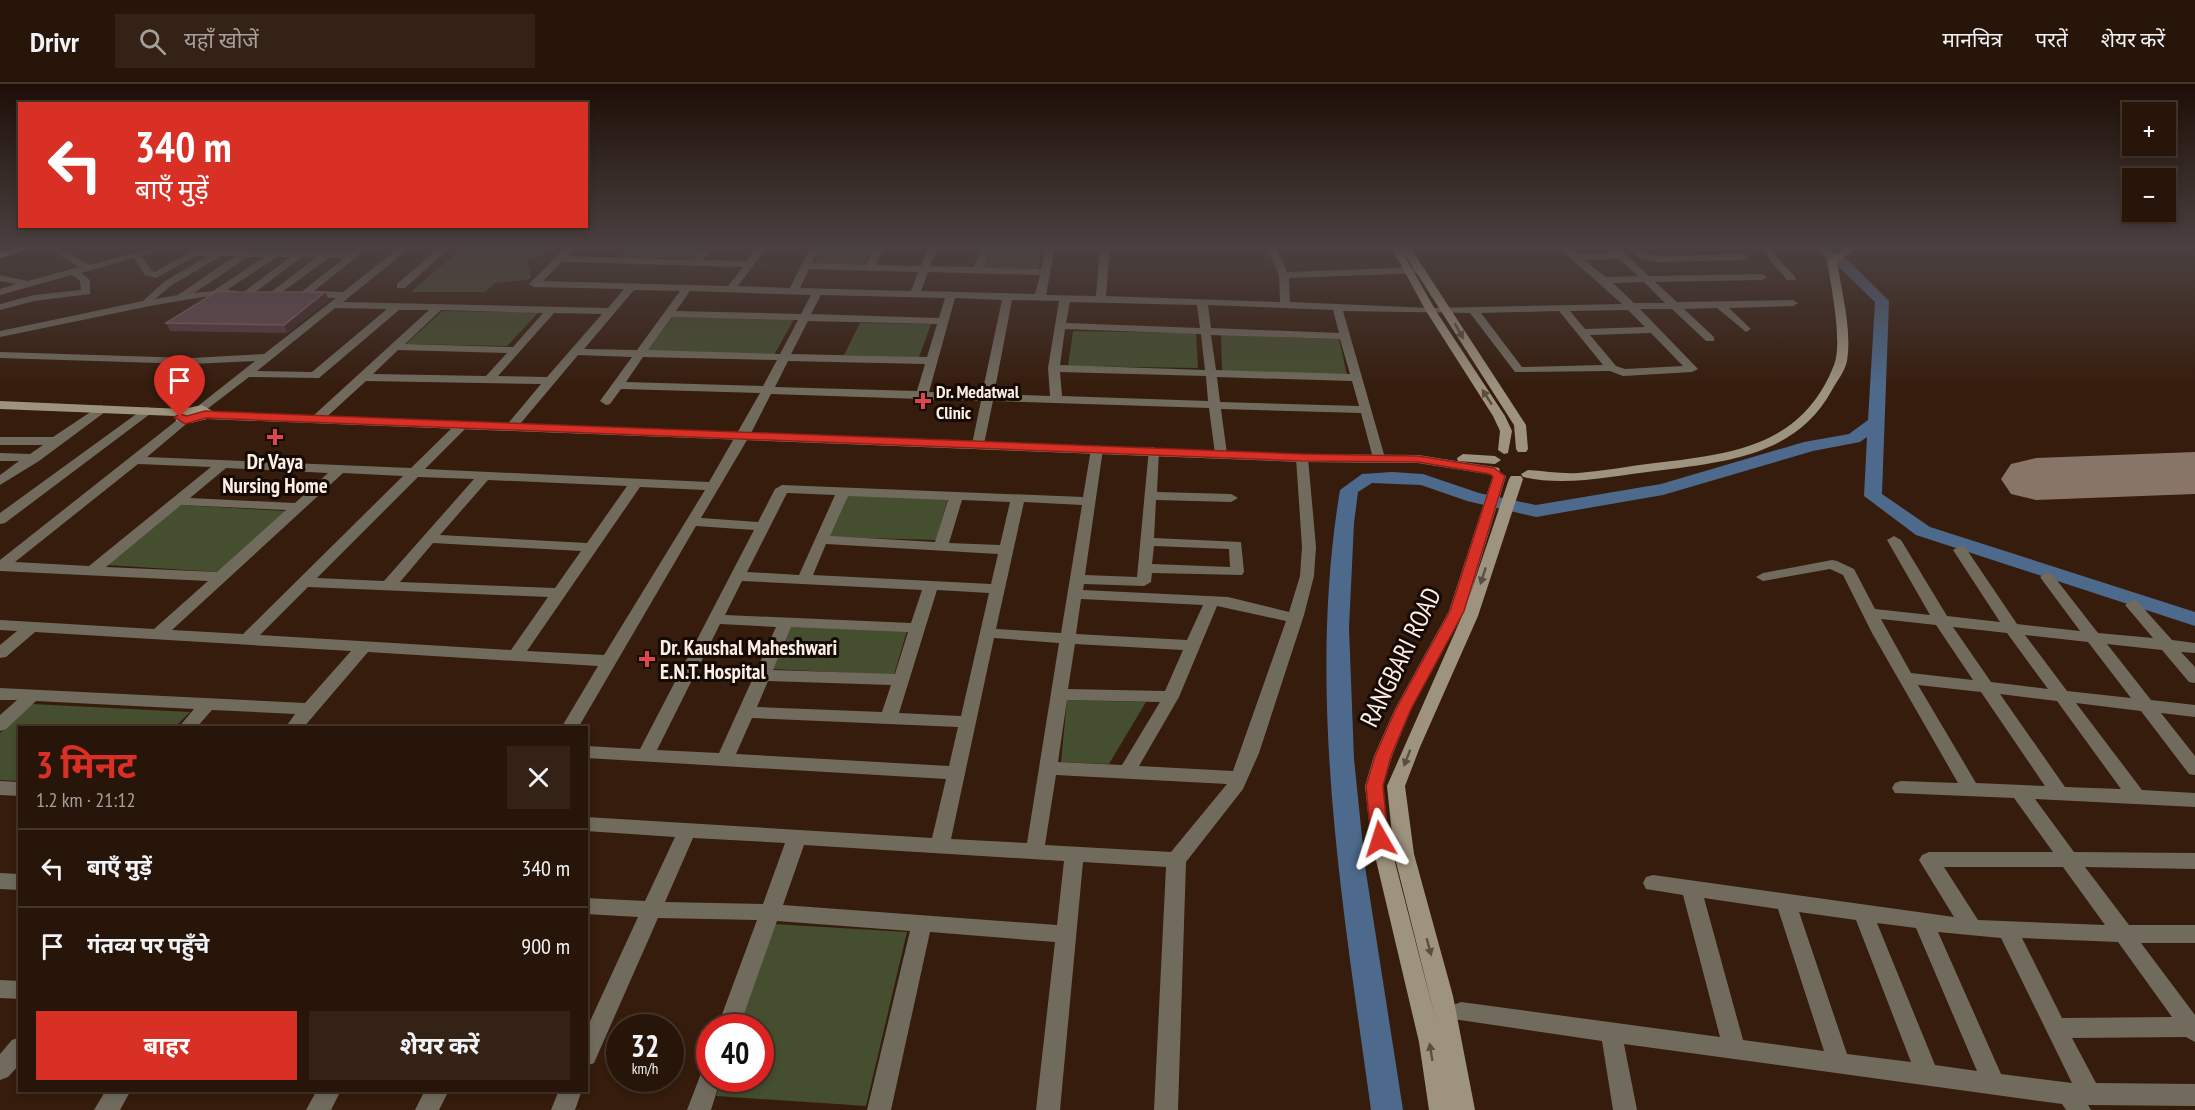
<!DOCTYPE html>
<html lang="hi">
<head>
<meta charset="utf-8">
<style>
  :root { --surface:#281509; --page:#342217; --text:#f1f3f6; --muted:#a59f9c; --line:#44342a; --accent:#d93025 }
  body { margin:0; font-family:"PT Sans Narrow","Noto Sans Devanagari",sans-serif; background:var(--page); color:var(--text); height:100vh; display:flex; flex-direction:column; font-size:22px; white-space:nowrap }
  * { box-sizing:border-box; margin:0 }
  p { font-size:20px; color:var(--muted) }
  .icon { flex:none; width:33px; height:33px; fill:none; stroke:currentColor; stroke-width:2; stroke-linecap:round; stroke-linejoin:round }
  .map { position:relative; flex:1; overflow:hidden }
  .side { position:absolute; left:18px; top:642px; width:570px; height:366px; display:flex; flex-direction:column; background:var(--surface); border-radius:0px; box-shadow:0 3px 9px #0003,0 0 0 2px var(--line) }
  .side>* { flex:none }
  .hud { position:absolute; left:18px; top:18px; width:570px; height:126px; border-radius:0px; box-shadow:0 3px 9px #0003,0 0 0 2px var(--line); background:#d93025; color:#fff; overflow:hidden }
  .fabs { position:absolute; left:2122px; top:18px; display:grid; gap:12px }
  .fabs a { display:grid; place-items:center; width:54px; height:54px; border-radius:0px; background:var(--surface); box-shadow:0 3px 9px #0003,0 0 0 2px var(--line); font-size:30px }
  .speed { position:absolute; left:606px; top:930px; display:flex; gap:12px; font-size:30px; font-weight:700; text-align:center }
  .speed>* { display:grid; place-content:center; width:78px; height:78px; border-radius:50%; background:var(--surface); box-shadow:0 3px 9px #0003,0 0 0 2px var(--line); line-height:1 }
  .speed small { font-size:15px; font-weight:400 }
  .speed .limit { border:9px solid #d22; background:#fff; color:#111 }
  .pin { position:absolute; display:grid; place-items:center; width:51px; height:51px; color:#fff; margin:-62px -26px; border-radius:50% 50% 50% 0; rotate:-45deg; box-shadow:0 0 6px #0007 }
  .pin .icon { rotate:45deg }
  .me { position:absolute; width:66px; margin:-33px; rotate:354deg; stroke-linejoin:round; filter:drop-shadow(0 0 4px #0008) }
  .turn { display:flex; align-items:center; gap:21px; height:126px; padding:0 18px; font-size:27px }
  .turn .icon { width:78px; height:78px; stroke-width:2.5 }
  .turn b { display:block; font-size:42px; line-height:51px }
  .round { display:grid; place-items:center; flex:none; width:63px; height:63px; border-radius:0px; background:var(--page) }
  .overview { display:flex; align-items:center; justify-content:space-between; height:102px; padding:0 18px }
  h1 { font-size:36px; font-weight:700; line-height:45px; color:var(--accent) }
  .action { display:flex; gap:12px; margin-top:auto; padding:12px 18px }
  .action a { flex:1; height:69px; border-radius:0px; background:var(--accent); color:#fff; font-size:24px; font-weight:700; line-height:69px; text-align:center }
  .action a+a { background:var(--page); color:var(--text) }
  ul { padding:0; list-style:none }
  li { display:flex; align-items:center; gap:18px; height:78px; padding:0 18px; border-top:2px solid var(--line) }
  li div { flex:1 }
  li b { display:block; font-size:22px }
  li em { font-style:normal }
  header { display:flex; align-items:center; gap:36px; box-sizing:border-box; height:84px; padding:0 30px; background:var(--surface); border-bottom:2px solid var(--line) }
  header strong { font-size:28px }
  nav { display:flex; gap:33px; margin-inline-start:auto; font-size:21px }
  .search { width:420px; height:54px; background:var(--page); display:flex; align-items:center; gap:15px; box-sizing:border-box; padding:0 21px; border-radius:0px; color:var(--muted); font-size:22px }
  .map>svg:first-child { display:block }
  .green { fill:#454e2f }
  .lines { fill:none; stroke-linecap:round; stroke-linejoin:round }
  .river { fill:#4d6a8c; fill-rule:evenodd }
  .runway { fill:#897468; fill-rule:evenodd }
  .street { fill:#716b5e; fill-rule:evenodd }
  .secondary { fill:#9e937e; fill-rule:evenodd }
  .primary { fill:#c0b397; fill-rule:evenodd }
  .wall { fill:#563942 }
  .shaded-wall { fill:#412525 }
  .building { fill:#684c54; stroke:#7f666b; stroke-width:1.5 }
  .oneway { fill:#5a4e41 }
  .route { fill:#d93025; stroke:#8d1f18; stroke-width:1.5 }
  .health-dot { fill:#e0444e; stroke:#150a04; stroke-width:2 }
  .labels { text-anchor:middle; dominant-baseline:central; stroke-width:6; stroke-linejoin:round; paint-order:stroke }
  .far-poi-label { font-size:18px; font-weight:bold; fill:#fdeee6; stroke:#150a04; text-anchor:start }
  .poi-label { font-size:21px; font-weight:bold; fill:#fdeee6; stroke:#150a04 }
  .near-street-label { font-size:26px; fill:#fdeee6; stroke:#150a04 }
</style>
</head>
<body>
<header>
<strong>Drivr</strong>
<div class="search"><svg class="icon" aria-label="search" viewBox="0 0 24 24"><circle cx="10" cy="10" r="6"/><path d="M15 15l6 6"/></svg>यहाँ खोजें</div>
<nav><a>मानचित्र</a><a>परतें</a><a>शेयर करें</a></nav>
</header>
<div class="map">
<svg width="2195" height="1026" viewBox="0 0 2195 1026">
  <rect width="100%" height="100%" fill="#351c0c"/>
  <!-- green -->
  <path class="green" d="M463 163H557L527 178 531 194 528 196 495 199 485 208H411Z
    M629 163H702L693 175 620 173Z
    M822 163H873L864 181 813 180Z
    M991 163H1043L1038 185 984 184Z
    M442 227 539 228 507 262 406 260Z
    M673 233 794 235 774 271 646 268Z
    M860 239 931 240 919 273 844 271Z
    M1073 247 1196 249 1198 284 1068 282Z
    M1221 251 1339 255 1347 291 1222 287Z
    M846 410 948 414 936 456 829 453Z
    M180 421 286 427 219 488 106 481Z
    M790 542 907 547 894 591 771 585Z
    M1067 616 1146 618 1109 680 1061 678Z
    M32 620 190 628 175 643 20 644 19 697 0 696V649Z
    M774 840 907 848 866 1022 716 1012 722 995 760 994V944L739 943Z"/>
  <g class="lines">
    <!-- river -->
    <path class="river" d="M1811 163H1826L1849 177 1889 217 1882 410 1930 443 2195 528V542L1916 451 1864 412 1867 353 1860 358 1813 367 1663 411 1536 433 1467 417 1421 401 1372 399 1358 408 1354 439 1349 544 1354 675 1365 782 1403 1026H1371C1343 823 1306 611 1340 406L1362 390 1392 388 1423 390 1479 409 1536 421 1661 400 1804 358 1849 350 1868 336 1875 218 1839 183Z"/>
    <!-- runway -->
    <path class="runway" d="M2195 368V410L2036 416 2011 410 2001 395 2011 380 2036 374Z"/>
    <!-- street -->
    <path class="street" d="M46 163H58L89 181 154 163H170L142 172 152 187 155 188 194 166 352 168 358 163H369L314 207 343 208 400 163H411L343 218 608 224 624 205 534 203 529 200 566 163H577L568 172 693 176 703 163H713L703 176 747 177 757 163H767L738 202 790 204 810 163H820L812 179 866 181 874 163H884L876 181 921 182 928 163H938L930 182 974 183 981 163H991L984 184 1041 185 1045 163H1055L1046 211 1096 212 1100 163H1110L1106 212 1280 218 1279 191 1266 163H1276L1287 188 1421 183 1426 186 1421 189 1289 194 1290 218 1431 224 1622 220 1558 163H1569L1578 170 1613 169 1607 163H1618L1649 192 1762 190 1767 193 1762 196 1655 198 1677 218 1793 216 1798 219 1793 222 1729 224 1751 245 1746 248 1717 224 1684 225 1714 253V257H1706L1672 225H1640L1698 285 1692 288 1623 292 1610 287 1515 288 1470 229 1343 227 1385 374 1379 378 1373 374 1361 329 1221 325 1227 370 1221 374 1215 370 1209 324 993 317 984 360 978 364 972 360 981 317 771 310 750 351 701 434 758 438 775 405 782 401 1083 413 1091 365 1097 361 1103 365 1085 491 1137 493 1149 364 1153 363 1159 367 1157 408 1231 410 1238 414 1231 418 1156 416 1154 454 1241 458 1244 488 1242 491 1152 489 1151 498 1144 502 1084 500 1083 506 1228 513 1289 528 1300 492 1302 463 1296 374 1302 370 1308 374 1316 463 1314 492 1304 531 1259 669 1243 705 1186 778 1178 1026H1154L1166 783 1083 778 1060 1026H1036L1055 858 930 848 891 1026H867L910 847 777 837 739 944H717L757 836 658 834 594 979 586 982V946L638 833 586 830V814L645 817 675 753 586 747V733L932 754 946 695 586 674V662L640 665 754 446 696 442 578 644H561L598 582 368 568 303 644H285L295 630 212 626 196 644H178L194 625 36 617 6 645 0 647V631L17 616H0V604L305 619 351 567 35 548 6 573 0 574V561L17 547 0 546V536L154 545 208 497 0 487V476L181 333H189L191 336 147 373 411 384 458 338H466V344L425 385 709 398 760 309 621 305 610 320 606 321 600 317 632 273 578 271 515 346 511 347 505 343 541 300 366 297 321 338H313V332L429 226H399L319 294 249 293 202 329 196 325 198 322 255 277 191 280 0 274V268L191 274 264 270 336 214 304 213 299 210 344 174H329L275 213 271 212V208L317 173H302L250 212 241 210 290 173H277L227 206 237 207V211L203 213 155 221 0 253V247L143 217 165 197 208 172H196L156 194 145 191 134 174 81 189 90 196V210L34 217 0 226V220L34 211 81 206 80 197 72 191 0 211V205L16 200 0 197V191L28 197 79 183ZM221 172H235L178 211 155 215 172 201ZM248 173H264L213 207 194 209ZM1619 175 1638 192 1606 193 1584 176ZM562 178 743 183 728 202 543 197ZM809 185 918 188 911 207 800 204ZM928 188 1040 191 1035 210 921 207ZM1644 198 1665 219H1634L1613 199ZM634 206 680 207 637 266 584 265ZM690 207 811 211 801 230 676 227ZM821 211 945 214 939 234 811 230ZM955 214 1002 216 982 310 929 308ZM1012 216 1059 217 1048 284 1050 312 994 310ZM1070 218 1197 221 1200 244 1066 239ZM1208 221 1333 226 1339 249 1211 244ZM335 224 387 225 312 288 257 287ZM441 226 543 229 513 263 405 260ZM1628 226 1645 243 1585 245 1570 227ZM1559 227 1603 281 1522 283 1481 229ZM554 229 602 230 547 293 498 292ZM672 233 798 236 780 270 648 266ZM808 237 937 240 927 273 791 270ZM1065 245 1201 250 1205 286 1060 281ZM1651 249 1683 282 1625 285 1616 282 1590 251ZM1211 251 1340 255 1350 290 1216 286ZM398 266 507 269 486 292 373 290ZM643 273 777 276 763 302 626 298ZM788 277 925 280 917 307 775 303ZM1060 288 1206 292 1208 317 1062 312ZM1217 293 1352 297 1359 322 1220 318ZM138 380 211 383 89 482 15 478ZM226 384 328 389 295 419 190 414ZM343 389 403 392 243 550 172 546ZM418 393 474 395 384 497 317 494ZM488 396 627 402 587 459 440 451ZM640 403 705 406 604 571 527 567ZM787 409 835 411 799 491 747 488ZM848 412 948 416 935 458 830 452ZM962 416 1010 418 1000 461 949 459ZM1024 418 1082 421 1061 549 996 545ZM181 421 286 426 217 488 106 483ZM433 459 581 467 555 504 400 498ZM826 460 998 470 991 500 813 491ZM1154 462 1229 465 1230 483 1152 480ZM742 497 922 506 911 539 725 531ZM308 503 548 513 511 566 260 551ZM937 506 989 509 961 632 899 629ZM1081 515 1203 521 1187 556 1076 550ZM1217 522 1286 537 1233 687 1139 682 1179 613ZM720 540 776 543 719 669 657 666ZM791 543 908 548 895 590 773 586ZM994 554 1059 559 1027 759 951 755ZM1075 560 1183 566 1165 607 1068 605ZM768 597 891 601 882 628 757 623ZM1067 616 1160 618 1122 681 1058 678ZM752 634 958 643 949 682 736 670ZM1056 691 1227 700 1171 768 1045 761ZM693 754 785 759 763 820 665 818ZM804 761 1064 777 1057 841 783 821Z
      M440 163H451L405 204H397V200Z
      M1630 163C1640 163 1647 171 1658 172L1743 170 1748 173 1743 176 1658 178 1642 175 1630 167Z
      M1762 163H1772L1776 172 1796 194 1795 196H1787L1769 175Z
      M101 321 107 325 105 328 39 377 0 401V391L19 377H0V369L30 370 43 361H0V353H53Z
      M146 323 150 324V330L5 439 0 440V429Z
      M1894 452 1901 456 1947 532 2000 538 1953 466 1960 462 1965 463 2017 540 2080 547 2040 493 2047 489 2052 490 2098 549 2153 554 2125 521 2133 516 2138 518 2172 556 2195 559V569L2181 568 2195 583V599L2189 598 2162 566 2107 560 2151 616 2195 621V633L2161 629 2195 672V691L2189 690 2141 627 2076 619 2142 706 2195 709V723L2035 715 2074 768 2195 769V785L2085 783 2129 841H2195V859H2141L2195 931V958L2186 953 2072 954 2096 999 2195 1000V1022L2088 1021 2091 1026H2066L2062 1020 1624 960 1637 1026H1613L1602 957 1453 935 1450 928 1453 921 1461 918 1720 953 1683 811 1646 805 1643 799 1646 793 1653 791 1954 833 1919 776 1922 771 1929 768H2053L2014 714 1895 709 1892 704 1895 699 1901 697 1958 699 1872 549 1843 491 1830 485 1763 497 1756 493 1763 489 1832 476 1837 477 1854 485 1875 525 1930 531 1887 456ZM1881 535 1936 541 1973 596 1911 589ZM1953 543 2007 549 2048 605 1991 598ZM2025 551 2088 558 2131 614 2067 607ZM1918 601 1981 608 2045 702 1976 699ZM2000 610 2057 617 2121 705 2065 703ZM1944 783H2063L2105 841 1978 836ZM1704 814 1778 825 1824 967 1743 956ZM1799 828 1856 836 1911 978 1847 970ZM1877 839 1916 844 1977 987 1935 981ZM1938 848 2001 854 2072 999 2001 990ZM2022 854 2118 858 2172 933 2062 934Z
      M0 697 20 698V712L0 711Z
      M0 789 20 790V806L0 805Z
      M0 896 20 897V915L0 914Z
      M20 953V980L8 993 0 996V970L12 956Z
      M710 984V994H721L711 1026H687L702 987Z
      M106 1006H131L120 1026H94Z
      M317 1006H341L331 1026H306Z
      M425 1006H449L439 1026H415Z
      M559 1006H582L575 1026H551Z"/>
    <!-- secondary -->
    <path class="secondary" d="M1391 163 1400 164 1436 227 1505 332 1512 347 1508 369 1504 370 1498 366 1500 347 1493 332 1426 227Z
      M1400 163H1410L1526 341 1528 365 1526 368H1518L1516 365 1514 341Z
      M1847 163H1860L1837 178C1842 210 1852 245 1847 277 1845 287 1837 297 1832 306 1796 373 1723 378 1655 387 1612 392 1566 403 1523 393L1521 390 1528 386C1544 387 1562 390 1578 389 1604 387 1629 382 1655 379 1731 370 1802 363 1834 281 1843 259 1831 201 1827 177Z
      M0 317 183 325 202 321 214 328 1302 370 1418 371 1494 383 1499 384 1500 388 1506 392 1469 514 1509 395 1511 392H1521L1523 395 1478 532 1420 663 1405 702 1414 770 1453 912 1475 1026H1429L1419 958 1371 755 1365 702 1374 672 1395 625 1449 527 1493 391 1418 379 1302 378 207 335 191 339 176 337 175 332 0 325ZM1463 530 1387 702 1394 770 1436 937 1389 755 1383 702 1392 672 1411 625Z
      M1463 370 1495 372 1501 376 1495 380 1458 377 1457 374Z"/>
    <!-- primary -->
    <path class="primary" d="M19 163H36L0 174V168Z"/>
  </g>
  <!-- wall -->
  <path class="wall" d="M325 208 329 216 287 249 170 247 166 239Z"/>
  <!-- shaded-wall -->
  <path class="shaded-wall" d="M325 208 329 216 287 249 284 241Z"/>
  <!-- building -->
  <path class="building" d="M216 208H325L284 241 166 239Z"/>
  <!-- one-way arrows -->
  <defs><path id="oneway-solid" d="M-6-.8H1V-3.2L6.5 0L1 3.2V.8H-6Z" transform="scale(1.5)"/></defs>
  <g class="oneway">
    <use href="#oneway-solid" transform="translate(1459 247) rotate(61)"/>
    <use href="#oneway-solid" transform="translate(1487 313) rotate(-123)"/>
    <use href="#oneway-solid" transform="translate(1483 492) rotate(108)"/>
    <use href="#oneway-solid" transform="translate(1407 674) rotate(111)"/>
    <use href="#oneway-solid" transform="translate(1429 863) rotate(75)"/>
    <use href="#oneway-solid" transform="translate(1431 968) rotate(-99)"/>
  </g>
  <!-- sky -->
  <linearGradient id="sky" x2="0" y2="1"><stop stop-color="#1d0f07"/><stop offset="0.53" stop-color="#4b4040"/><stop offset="1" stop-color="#4b4040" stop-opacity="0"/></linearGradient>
  <rect width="2195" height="307" fill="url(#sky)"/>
  <!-- route -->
  <path class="route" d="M205 327 1302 370 1418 372 1494 384 1505 392 1464 527 1411 625 1391 672 1383 702 1388 755 1386 759 1380 761 1374 759 1371 755 1366 702 1375 672 1396 625 1450 527 1493 393 1490 390 1418 378 1302 377 206 334 185 340 174 333 180 330 187 332Z"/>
  <!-- markers -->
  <g class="health-dot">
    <path d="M920 308h6v6h6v6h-6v6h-6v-6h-6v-6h6z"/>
    <path d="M272 344h6v6h6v6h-6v6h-6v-6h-6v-6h6z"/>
    <path d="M644 566h6v6h6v6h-6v6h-6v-6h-6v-6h6z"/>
  </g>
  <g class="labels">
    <!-- far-poi labels -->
    <g class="far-poi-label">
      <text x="936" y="307">Dr. Medatwal<tspan x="936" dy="21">Clinic</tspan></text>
    </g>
    <!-- poi labels -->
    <g class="poi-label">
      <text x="275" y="377">Dr Vaya<tspan x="275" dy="24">Nursing Home</tspan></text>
      <text x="660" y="563" text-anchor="start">Dr. Kaushal Maheshwari<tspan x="660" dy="24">E.N.T. Hospital</tspan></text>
    </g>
    <!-- near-street labels -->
    <g class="near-street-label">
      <text transform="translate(1400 573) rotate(-64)">RANGBARI ROAD</text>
    </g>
  </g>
</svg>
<div class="fabs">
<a>+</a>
<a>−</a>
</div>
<div class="speed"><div>32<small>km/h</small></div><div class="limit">40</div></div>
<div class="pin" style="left:180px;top:333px;background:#d93025"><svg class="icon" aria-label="arrive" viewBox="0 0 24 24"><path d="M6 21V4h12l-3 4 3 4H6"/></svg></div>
<svg class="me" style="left:1380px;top:755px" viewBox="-20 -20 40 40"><path d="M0-17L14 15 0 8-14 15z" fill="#d93025" stroke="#fff" stroke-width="4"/></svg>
<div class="hud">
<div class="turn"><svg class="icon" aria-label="left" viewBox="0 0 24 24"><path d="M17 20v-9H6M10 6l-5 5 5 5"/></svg><div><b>340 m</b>बाएँ मुड़ें</div></div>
</div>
<section class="side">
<div class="overview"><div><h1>3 मिनट</h1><p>1.2 km · 21:12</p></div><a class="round"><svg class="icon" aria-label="close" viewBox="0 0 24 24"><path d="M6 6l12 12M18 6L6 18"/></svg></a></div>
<ul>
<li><svg class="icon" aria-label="left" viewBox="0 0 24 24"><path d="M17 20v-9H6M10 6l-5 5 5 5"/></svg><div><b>बाएँ मुड़ें</b></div><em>340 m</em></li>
<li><svg class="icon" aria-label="arrive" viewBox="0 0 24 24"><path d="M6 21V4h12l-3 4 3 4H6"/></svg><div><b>गंतव्य पर पहुँचे</b></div><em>900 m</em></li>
</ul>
<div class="action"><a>बाहर</a><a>शेयर करें</a></div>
</section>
</div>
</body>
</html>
